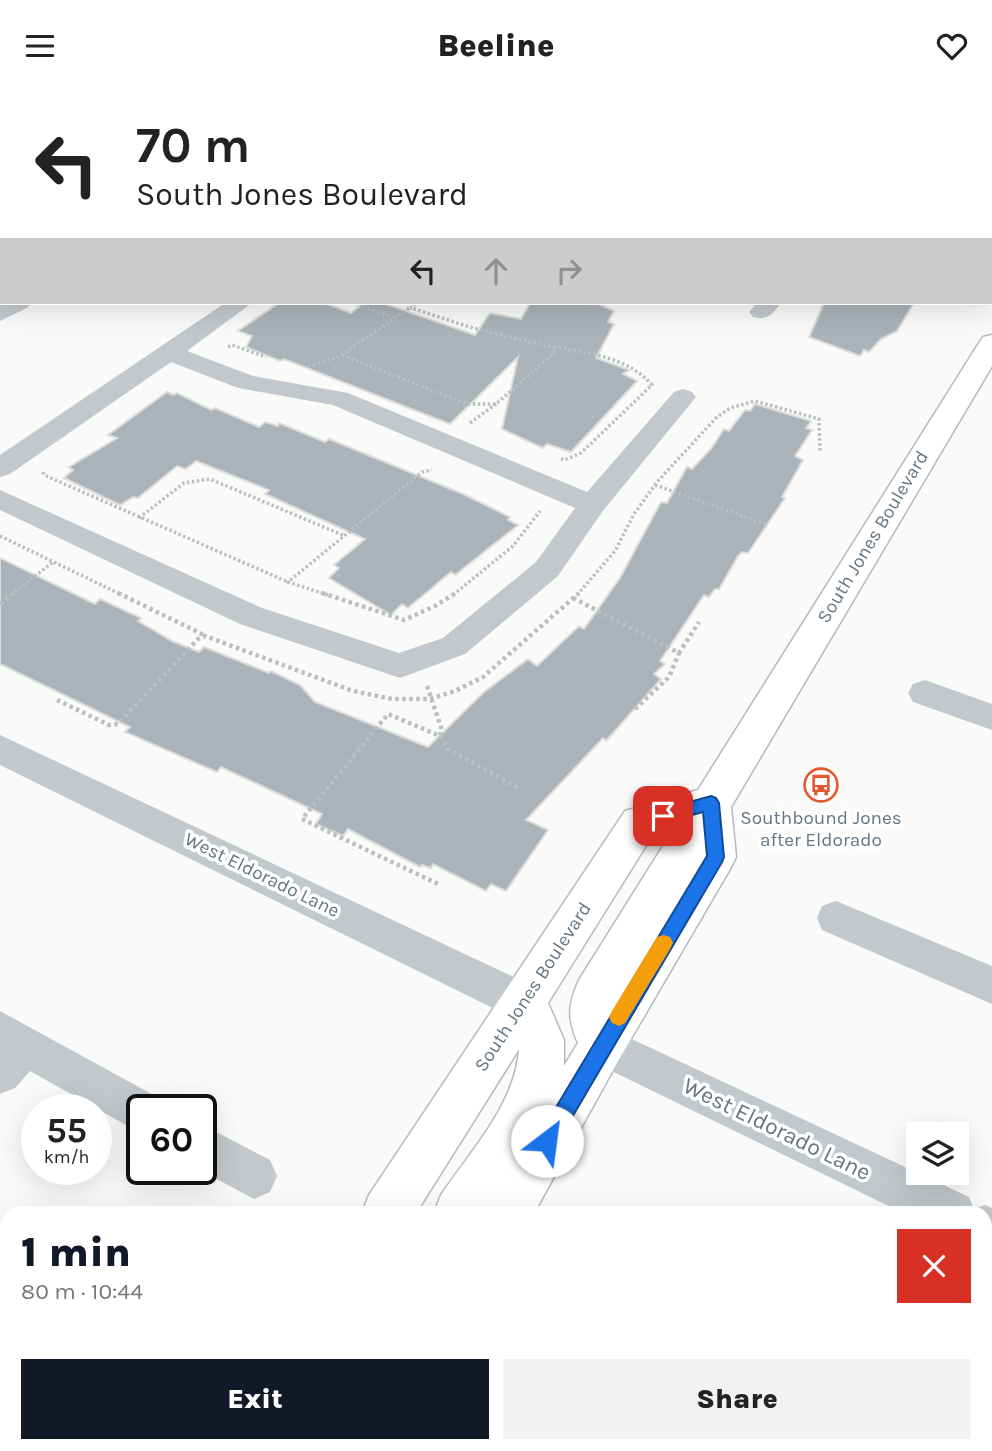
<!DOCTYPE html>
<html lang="en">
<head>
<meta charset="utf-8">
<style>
  :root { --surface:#fff; --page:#f2f2f2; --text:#222; --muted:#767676; --accent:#111827 }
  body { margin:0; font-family:Karla,sans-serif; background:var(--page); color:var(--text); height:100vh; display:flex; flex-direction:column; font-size:26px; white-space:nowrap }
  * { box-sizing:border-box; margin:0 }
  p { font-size:23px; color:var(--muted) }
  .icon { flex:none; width:38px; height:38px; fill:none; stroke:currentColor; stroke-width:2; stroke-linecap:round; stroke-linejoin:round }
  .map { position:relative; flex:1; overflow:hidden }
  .drawer { position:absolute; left:0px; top:1115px; width:992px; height:247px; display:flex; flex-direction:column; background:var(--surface); border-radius:21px 21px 0 0; box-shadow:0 7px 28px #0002 }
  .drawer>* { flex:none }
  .hud { position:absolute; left:0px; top:0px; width:992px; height:214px; box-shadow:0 7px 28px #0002; background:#fff; color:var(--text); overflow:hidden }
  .fabs { position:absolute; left:906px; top:1031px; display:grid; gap:14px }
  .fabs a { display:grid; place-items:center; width:63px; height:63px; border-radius:0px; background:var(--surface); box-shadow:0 7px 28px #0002; font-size:35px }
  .speed { position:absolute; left:21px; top:1003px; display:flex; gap:14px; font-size:35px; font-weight:700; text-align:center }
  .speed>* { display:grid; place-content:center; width:91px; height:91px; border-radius:50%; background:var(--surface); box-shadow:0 7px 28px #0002; line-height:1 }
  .speed small { font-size:18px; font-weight:400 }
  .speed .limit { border:4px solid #111; border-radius:10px; background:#fff; color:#111 }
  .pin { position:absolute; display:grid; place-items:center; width:60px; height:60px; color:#fff; margin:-30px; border-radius:14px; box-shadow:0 4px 10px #0006 }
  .me { position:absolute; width:77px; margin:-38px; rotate:30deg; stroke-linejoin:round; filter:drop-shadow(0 0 5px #0008) }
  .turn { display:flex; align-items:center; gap:24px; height:147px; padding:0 21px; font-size:32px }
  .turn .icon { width:91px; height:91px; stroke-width:2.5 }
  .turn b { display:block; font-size:49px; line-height:60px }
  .lanes { display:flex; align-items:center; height:66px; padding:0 21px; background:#0003; justify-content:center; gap:35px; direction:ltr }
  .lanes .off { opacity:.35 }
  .round { display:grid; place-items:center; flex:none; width:74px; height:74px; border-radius:0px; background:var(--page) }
  .head { display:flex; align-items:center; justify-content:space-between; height:119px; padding:0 21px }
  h1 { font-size:42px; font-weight:800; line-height:52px; color:var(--accent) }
  .button { display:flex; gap:14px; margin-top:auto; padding:14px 21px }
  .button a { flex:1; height:80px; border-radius:0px; background:var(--accent); color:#fff; font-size:28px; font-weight:800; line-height:80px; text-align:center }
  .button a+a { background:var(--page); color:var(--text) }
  header { display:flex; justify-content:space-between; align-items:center; height:91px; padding:0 21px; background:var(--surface); font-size:32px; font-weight:800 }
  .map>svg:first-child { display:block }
  .building { fill:#aab3b9; stroke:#dcdcda; stroke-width:2 }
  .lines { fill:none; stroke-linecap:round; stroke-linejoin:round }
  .major-casing { stroke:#b5babe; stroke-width:3 }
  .path-far2 { stroke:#bbbfc2; stroke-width:2.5; stroke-dasharray:2 2; stroke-linecap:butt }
  .path-far1 { stroke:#bbbfc2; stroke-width:3.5; stroke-dasharray:2.5 2.5; stroke-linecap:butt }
  .path { stroke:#bbbfc2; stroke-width:4.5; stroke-dasharray:3.5 3.5; stroke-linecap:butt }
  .minor { fill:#c3c8cc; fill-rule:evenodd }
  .major { fill:#fff; fill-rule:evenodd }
  .route { fill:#1a73e8; stroke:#114b97; stroke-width:2 }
  .slow { fill:#f59e0b }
  .labels { text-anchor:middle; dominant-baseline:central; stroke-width:7; stroke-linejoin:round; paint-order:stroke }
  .street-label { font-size:19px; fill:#657683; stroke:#fff }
  .poi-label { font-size:19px; fill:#657683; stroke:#fff }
  .near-street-label { font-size:23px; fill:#657683; stroke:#fff }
</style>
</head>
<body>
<header><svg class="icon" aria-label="menu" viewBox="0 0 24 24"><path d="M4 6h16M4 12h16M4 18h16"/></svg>Beeline<svg class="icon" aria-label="heart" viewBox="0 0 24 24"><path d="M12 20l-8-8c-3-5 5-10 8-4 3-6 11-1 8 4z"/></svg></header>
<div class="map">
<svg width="992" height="1360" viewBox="0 0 992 1360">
  <rect width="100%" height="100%" fill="#fafaf8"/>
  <!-- building -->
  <path class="building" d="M279 212H325L351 222 364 212H383L475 244 490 222 521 228 530 212H597L614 220 608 231 614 233 596 267 629 279 623 283 637 290 571 361 547 353 543 357 502 338 518 266 450 333 284 268 280 270 246 256 252 245 238 240Z
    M824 212H914L897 240 881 248 869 261 864 259 860 265 809 246Z
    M167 301 173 304 177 302 211 319 215 317 259 336 265 331 278 335 279 332 325 351 329 348 463 403 510 426 508 429 518 434 455 484 451 481 408 517 402 513 391 524 329 487 339 477 334 474 365 448 265 403 269 399 196 370 186 378 177 375 138 407 133 406 120 414 64 387 73 379 69 376 117 347 108 344Z
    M755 313 811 330 806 337 812 339 795 365 803 369 782 406 785 407 748 462 742 461 738 465 719 498H715L709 506 704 504 660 570 665 573 654 583 661 588 606 650 603 647 526 729 548 739 506 800 491 793 486 800 433 773 431 777 422 774 420 776 348 738 343 745 316 733 322 723 221 676 217 681 125 641 130 636 0 573V467L95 513 100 508 141 527 138 530 172 550 199 561 204 556 269 582 271 580 300 594 315 611 428 656 484 601 528 568 537 575 579 535 584 538 620 487 661 411 667 412 687 376 692 378 711 358 724 338 729 340 745 319 750 320Z"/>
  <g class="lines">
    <defs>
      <path id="major" d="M992 244V275L731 716 736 766 730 778 618 970 534 1122H434L441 1104C470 1061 516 1012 519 958L416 1122H362L369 1104 625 720 698 699 979 252 983 246ZM673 739 579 889C568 914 567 927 578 952L564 975V949L548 912 652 745Z
        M282 1354H340L338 1360H279Z"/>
    </defs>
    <!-- major casing -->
    <use href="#major" class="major-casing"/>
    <!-- path-far2 -->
    <path class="path-far2" d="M658 0 665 2
      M797 0 805 2
      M353 212 372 219
      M410 217 417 219
      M407 219 417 212"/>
    <!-- path-far1 -->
    <path class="path-far1" d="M368 217 394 227
      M228 256 232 254 266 266
      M554 256C588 262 628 266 652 294L581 362 564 369 560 367
      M342 264 467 313H496L553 263 555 257 473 237 411 217
      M308 275 338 266 409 217
      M470 332 496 313
      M43 381 44 384 288 491
      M655 394 768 434
      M139 427 184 392 210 388 345 445
      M0 445 122 504
      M11 504 53 471
      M328 504 288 491 422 381 432 379
      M453 504 513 455 540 420
      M577 504 615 460 634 423 657 391 716 327 730 317 755 310 819 328 820 361"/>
    <!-- path -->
    <path class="path" d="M118 502 204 544
      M322 502 404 529 435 515 456 502
      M573 507 679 562 699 531
      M0 513 14 502
      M427 595 442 639 440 645 388 623 302 728 438 793
      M57 609 109 634 118 633 198 548 205 545 353 600 392 608H430L455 600 483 586 579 502
      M635 618 669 586 679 562
      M440 645 448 658 518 697"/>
    <!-- minor -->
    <path class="minor" d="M116 0H137L115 2Z
      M364 0H384L363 2Z
      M532 0H551L531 2Z
      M710 0H738L739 2H711Z
      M990 54H992V66H990Z
      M3 212H31L27 217 0 230V213Z
      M225 212H252L187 260 253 285 348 302 587 401 674 301 683 298 692 301 696 306 602 421 558 485 465 563 400 587 240 533 0 419V399L262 517 399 562 443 547 536 471 575 417 333 314 238 297 171 271 10 383 0 386V364Z
      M757 212H781C773 223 767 230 753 226L749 221Z
      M925 589 992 613V639L913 611 908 602 913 593Z
      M0 644 537 897 543 911 537 925 523 930 509 925 0 674Z
      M836 810 992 875V913L822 839 817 827 822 815Z
      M0 920 157 1006 163 1018H142V1043L30 980 15 997 0 1003Z
      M602 934 969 1106 974 1118 985 1114 992 1117V1163L985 1160V1122H903L587 968 581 954 587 940Z
      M201 1033 270 1069 277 1085 270 1101 254 1108 198 1078H201Z
      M705 1354H765L767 1360H708Z"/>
    <!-- major -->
    <use href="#major" class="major"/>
  </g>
  <!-- route -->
  <path class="route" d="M711 705 716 707 719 712 724 766 722 771 554 1057 547 1060 540 1057 537 1050 540 1043 707 765 703 721 663 732 657 730 655 725 657 720Z"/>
  <!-- slow -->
  <path class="slow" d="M664 844 670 846 673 852 670 858 625 932 619 935 612 932 609 926 612 920 657 846Z"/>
  <!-- icons -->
  <defs>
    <symbol id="bus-ring" viewBox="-11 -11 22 22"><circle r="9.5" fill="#fff" stroke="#e4572e" stroke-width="1.5"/><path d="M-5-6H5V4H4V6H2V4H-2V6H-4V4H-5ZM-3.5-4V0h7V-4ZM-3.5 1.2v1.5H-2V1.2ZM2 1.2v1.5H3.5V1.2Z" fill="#e4572e"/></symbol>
  </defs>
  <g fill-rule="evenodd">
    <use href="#bus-ring" x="802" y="675" width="38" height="38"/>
  </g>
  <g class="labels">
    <!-- street labels -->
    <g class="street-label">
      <text transform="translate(873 446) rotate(-59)">South Jones Boulevard</text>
      <text transform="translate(262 784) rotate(26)">West Eldorado Lane</text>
      <text transform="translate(533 896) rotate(-57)">South Jones Boulevard</text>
    </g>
    <!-- poi labels -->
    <g class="poi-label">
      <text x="821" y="727">Southbound Jones<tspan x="821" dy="22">after Eldorado</tspan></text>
    </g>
    <!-- near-street labels -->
    <g class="near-street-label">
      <text transform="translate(777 1038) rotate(26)">West Eldorado Lane</text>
    </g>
  </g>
</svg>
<div class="fabs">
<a><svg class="icon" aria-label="layers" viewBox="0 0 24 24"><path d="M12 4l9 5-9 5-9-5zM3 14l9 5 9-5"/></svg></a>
</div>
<div class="speed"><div>55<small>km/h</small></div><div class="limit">60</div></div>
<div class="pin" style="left:663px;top:725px;background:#d93025"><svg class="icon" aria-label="arrive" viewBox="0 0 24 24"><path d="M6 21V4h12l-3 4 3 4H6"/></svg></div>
<svg class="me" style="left:547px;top:1050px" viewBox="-20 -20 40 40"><circle r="19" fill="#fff"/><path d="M0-13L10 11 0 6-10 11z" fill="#1a73e8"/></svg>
<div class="hud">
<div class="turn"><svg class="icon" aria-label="left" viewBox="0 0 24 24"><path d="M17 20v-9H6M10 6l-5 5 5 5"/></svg><div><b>70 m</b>South Jones Boulevard</div></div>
<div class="lanes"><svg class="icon" aria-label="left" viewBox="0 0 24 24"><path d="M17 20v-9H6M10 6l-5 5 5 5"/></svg><svg class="icon off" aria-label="ahead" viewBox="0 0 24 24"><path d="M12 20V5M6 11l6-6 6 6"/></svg><svg class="icon off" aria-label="right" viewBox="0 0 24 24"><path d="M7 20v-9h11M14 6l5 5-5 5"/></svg></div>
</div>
<section class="drawer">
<div class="head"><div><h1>1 min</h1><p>80 m · 10:44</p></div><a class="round" style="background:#d93025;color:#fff"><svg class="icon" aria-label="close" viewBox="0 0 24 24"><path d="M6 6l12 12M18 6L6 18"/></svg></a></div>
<div class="button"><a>Exit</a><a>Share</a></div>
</section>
</div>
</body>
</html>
